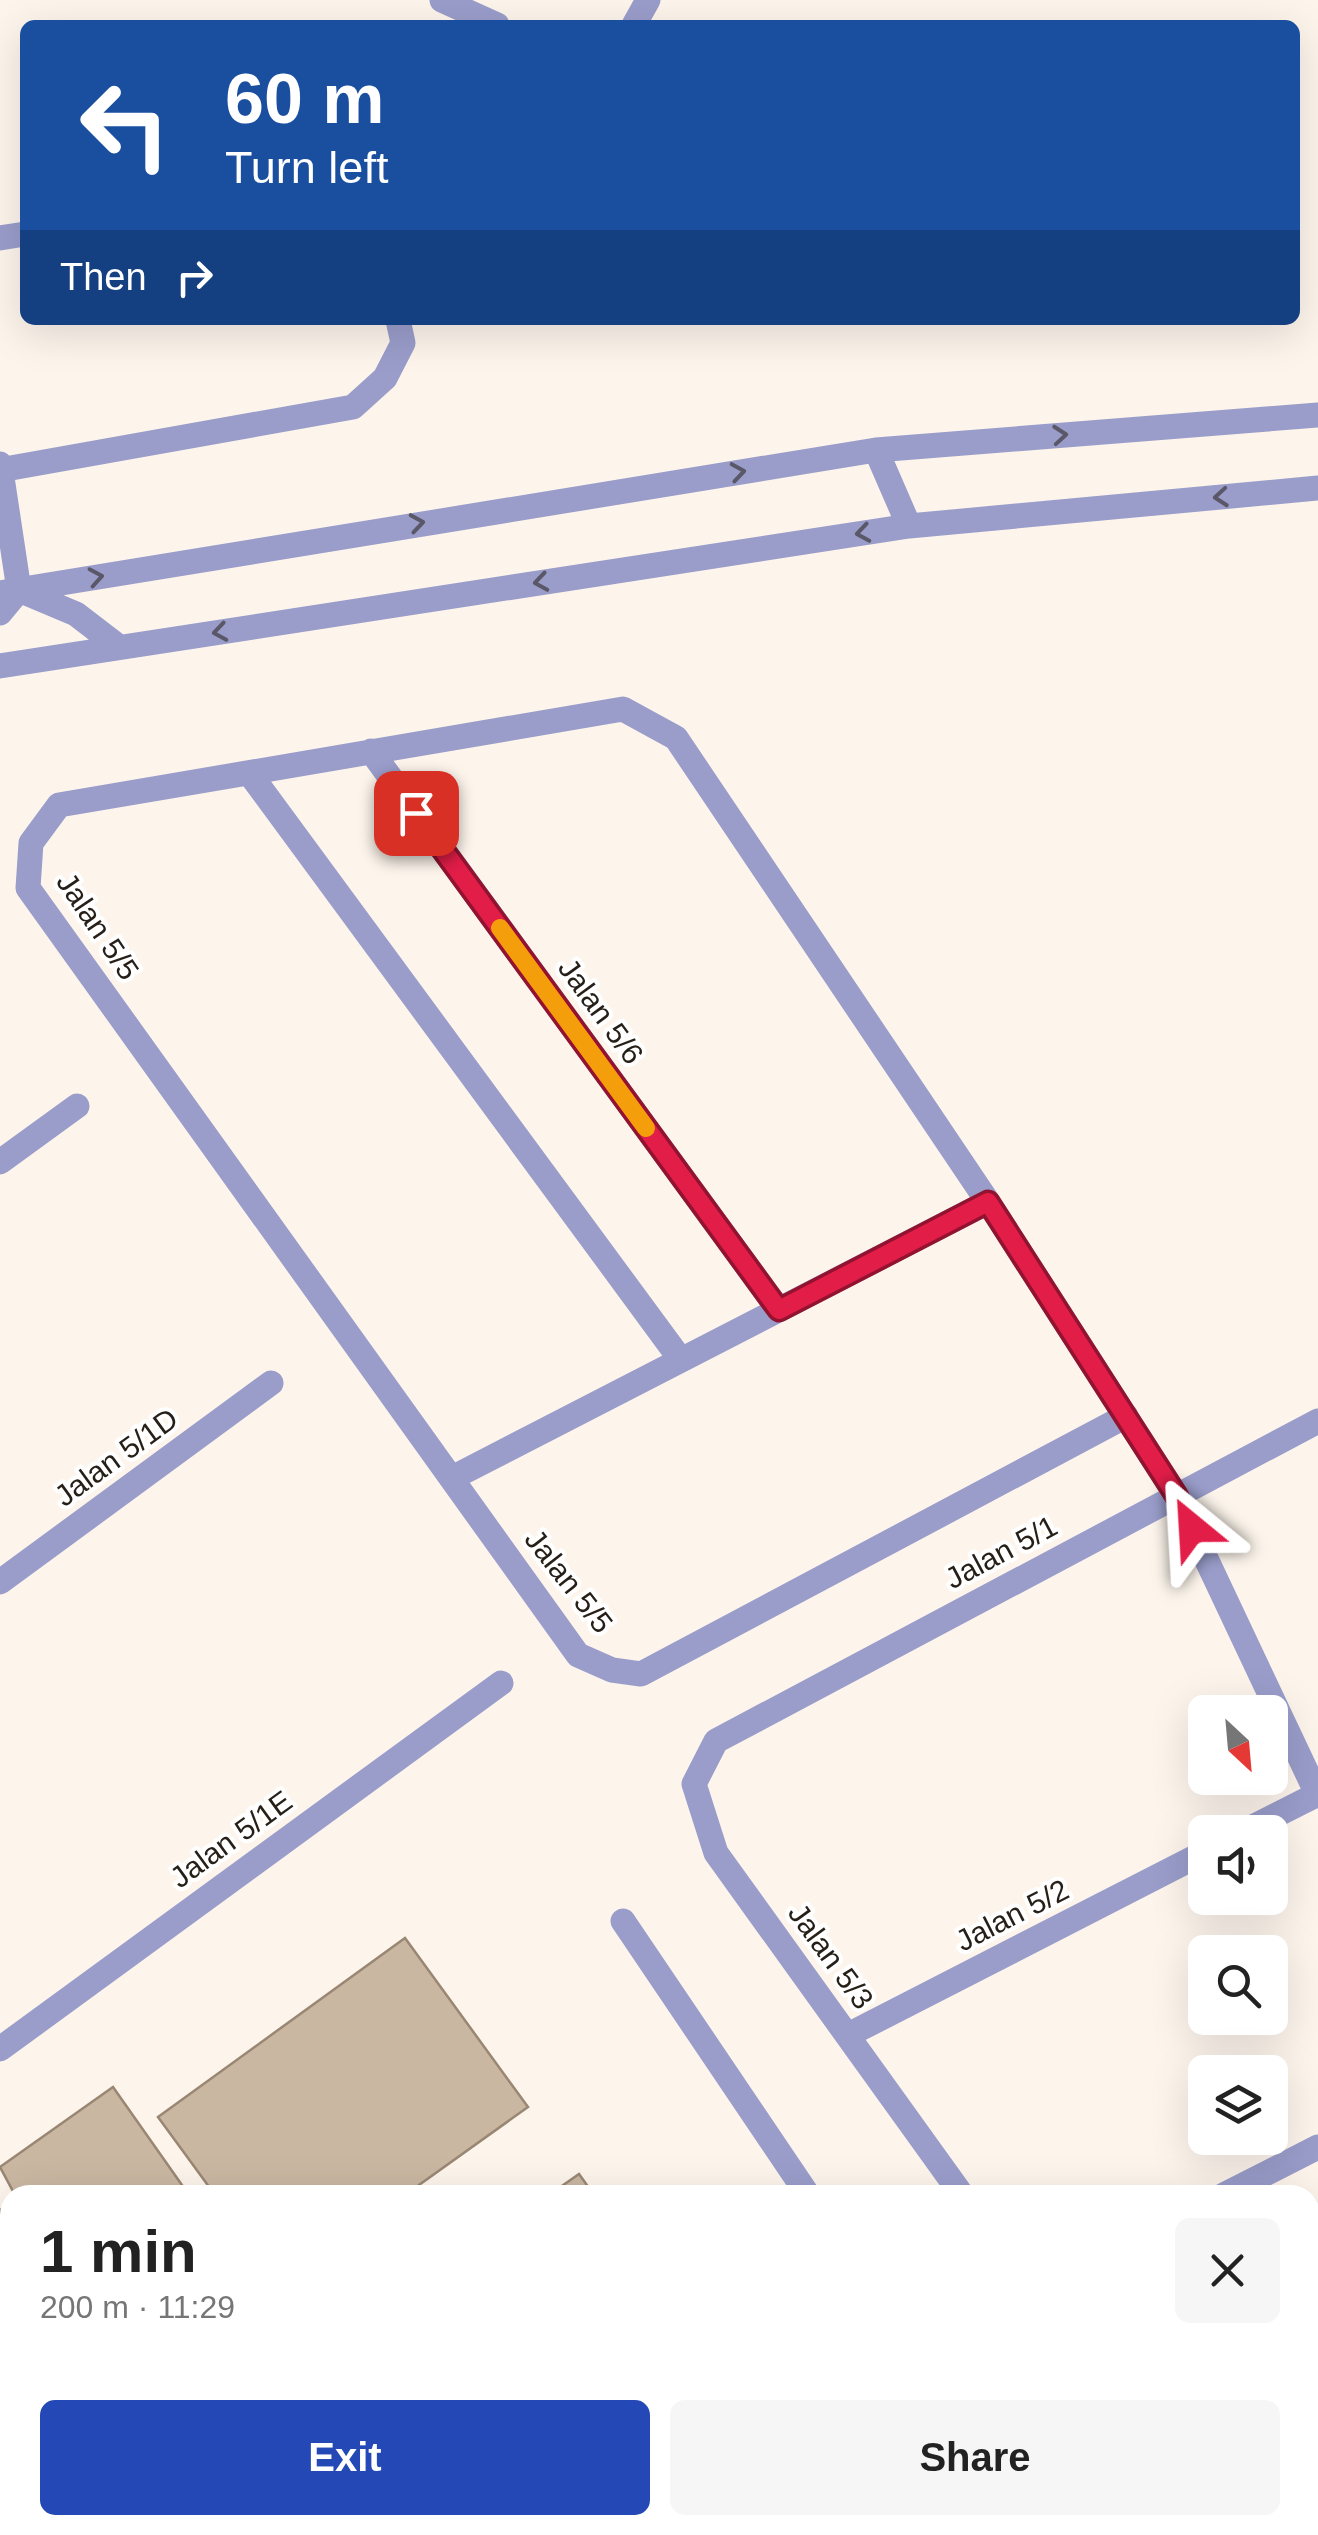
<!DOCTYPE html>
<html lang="en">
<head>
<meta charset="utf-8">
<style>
  :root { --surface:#fff; --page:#f6f6f6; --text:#222; --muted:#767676; --accent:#2449b7 }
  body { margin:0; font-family:Arial,sans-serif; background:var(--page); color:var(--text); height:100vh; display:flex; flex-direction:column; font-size:38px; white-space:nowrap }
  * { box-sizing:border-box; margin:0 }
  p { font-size:32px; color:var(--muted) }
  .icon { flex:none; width:55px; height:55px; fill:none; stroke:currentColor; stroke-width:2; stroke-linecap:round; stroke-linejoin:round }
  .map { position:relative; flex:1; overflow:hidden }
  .drawer { position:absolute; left:0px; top:2185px; width:1320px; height:350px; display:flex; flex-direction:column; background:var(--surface); border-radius:30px 30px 0 0; box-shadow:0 10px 40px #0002 }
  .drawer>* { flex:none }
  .hud { position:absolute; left:20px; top:20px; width:1280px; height:305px; border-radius:15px; box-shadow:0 10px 40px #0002; background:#1a4fa0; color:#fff; overflow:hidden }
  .needle { width:65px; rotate:154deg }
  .fabs { position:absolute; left:1188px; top:1695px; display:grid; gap:20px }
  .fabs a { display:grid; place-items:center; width:100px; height:100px; border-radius:15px; background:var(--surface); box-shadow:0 10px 40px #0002; font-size:50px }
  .pin { position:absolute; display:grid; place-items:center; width:85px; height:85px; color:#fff; margin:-42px; border-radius:20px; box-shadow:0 5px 15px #0006 }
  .me { position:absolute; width:110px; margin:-55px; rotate:333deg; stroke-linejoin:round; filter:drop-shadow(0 0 8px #0008) }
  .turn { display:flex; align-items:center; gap:35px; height:210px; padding:0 40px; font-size:45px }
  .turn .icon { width:130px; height:130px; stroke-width:2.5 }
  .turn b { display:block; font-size:70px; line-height:85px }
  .then { display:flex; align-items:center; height:95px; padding:0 40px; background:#0003; gap:20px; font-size:38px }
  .round { display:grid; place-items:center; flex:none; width:105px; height:105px; border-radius:15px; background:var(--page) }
  .overview { display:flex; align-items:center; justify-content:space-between; height:170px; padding:0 40px }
  h1 { font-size:60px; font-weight:800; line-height:75px }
  .primary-button { display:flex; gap:20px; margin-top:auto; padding:20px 40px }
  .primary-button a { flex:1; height:115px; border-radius:15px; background:var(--accent); color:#fff; font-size:40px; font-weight:800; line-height:115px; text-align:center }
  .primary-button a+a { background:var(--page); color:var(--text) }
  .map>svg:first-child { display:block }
  .building { fill:#cab7a2; stroke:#998773; stroke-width:2.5 }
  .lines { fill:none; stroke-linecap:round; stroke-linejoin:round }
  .minor { stroke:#9a9dca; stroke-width:25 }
  .oneway { stroke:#5a5868 }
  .route-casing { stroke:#92132f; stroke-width:25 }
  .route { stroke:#e11d48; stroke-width:18 }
  .slow { stroke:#f59e0b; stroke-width:18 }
  .labels { text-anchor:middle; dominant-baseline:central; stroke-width:8; stroke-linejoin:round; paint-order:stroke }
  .street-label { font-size:30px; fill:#261f17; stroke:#fff }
</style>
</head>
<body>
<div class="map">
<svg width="1318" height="2535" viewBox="0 0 1318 2535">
  <rect width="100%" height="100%" fill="#fdf5ec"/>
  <!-- building -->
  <path class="building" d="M405 1938 528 2107 405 2195H215L158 2117Z
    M113 2087 189 2195H15L0 2167Z
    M579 2174 594 2195H549Z
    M10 2203V2313L0 2298V2210Z
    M120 2525H220L205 2535H127Z
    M421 2525 428 2535H224L218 2526Z
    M592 2525H837L844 2535H578Z"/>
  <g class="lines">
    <!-- minor -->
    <path class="minor" d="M442 0 497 25
      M634 25 648 0
      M0 238 25 234
      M876 450 909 526
      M0 464 19 590 0 613
      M0 470 353 407 385 378 403 343 398 320
      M19 590 76 614 119 647
      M0 593 876 450 1318 415
      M0 666 909 526 1318 488
      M371 751 779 1310
      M250 774 681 1360
      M0 1162 77 1106
      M1126 1416 641 1674 612 1670 578 1655 28 888 31 843 59 805 623 709 676 738 988 1202 1176 1495 1318 1796
      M452 1478 988 1202
      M0 1582 271 1383
      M1243 1832 1318 1794
      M623 1921 808 2195
      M848 2035 1205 1852
      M0 2049 501 1683
      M962 2195 716 1853 694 1784 716 1741 1318 1421
      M1224 2195 1318 2147
      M1310 2376 1318 2373
      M0 2401 10 2415
      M88 2525 95 2535
      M1144 2525 1149 2535
      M1038 2535 1053 2525"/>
  </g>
  <!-- one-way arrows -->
  <defs><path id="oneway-chevron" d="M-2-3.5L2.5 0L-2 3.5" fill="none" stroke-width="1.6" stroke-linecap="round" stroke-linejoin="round" transform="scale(2.5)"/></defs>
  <g class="oneway">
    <use href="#oneway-chevron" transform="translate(1060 435) rotate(-5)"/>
    <use href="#oneway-chevron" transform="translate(738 472) rotate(-9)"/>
    <use href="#oneway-chevron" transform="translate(1221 497) rotate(175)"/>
    <use href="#oneway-chevron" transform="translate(417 523) rotate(-9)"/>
    <use href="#oneway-chevron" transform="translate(863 533) rotate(171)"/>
    <use href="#oneway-chevron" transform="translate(96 577) rotate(-10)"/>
    <use href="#oneway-chevron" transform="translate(541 582) rotate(171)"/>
    <use href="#oneway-chevron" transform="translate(220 632) rotate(171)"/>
  </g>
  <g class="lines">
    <defs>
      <path id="route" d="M416 813 779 1310 988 1202 1176 1495 1192 1528"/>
    </defs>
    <!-- route casing -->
    <use href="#route" class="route-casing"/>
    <!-- route -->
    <use href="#route" class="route"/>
    <!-- slow -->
    <path class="slow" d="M500 928 646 1128"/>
  </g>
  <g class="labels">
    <!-- street labels -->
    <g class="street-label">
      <text transform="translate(98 926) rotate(56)">Jalan 5/5</text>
      <text transform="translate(601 1011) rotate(54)">Jalan 5/6</text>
      <text transform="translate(116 1457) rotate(-36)">Jalan 5/1D</text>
      <text transform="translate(1001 1552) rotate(-28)">Jalan 5/1</text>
      <text transform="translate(569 1581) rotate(52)">Jalan 5/5</text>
      <text transform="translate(231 1839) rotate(-36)">Jalan 5/1E</text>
      <text transform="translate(1012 1915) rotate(-27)">Jalan 5/2</text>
      <text transform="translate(831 1956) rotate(54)">Jalan 5/3</text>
    </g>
  </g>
</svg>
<div class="fabs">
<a><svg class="needle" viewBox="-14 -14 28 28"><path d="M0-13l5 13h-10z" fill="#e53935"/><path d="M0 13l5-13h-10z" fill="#767676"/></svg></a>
<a><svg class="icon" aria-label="sound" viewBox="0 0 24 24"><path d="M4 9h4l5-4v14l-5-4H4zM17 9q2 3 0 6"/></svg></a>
<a><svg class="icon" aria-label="search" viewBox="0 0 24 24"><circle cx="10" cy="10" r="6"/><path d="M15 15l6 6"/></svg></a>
<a><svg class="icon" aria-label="layers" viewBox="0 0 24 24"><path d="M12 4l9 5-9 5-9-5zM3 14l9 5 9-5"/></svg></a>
</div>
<div class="pin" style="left:416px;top:813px;background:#d93025"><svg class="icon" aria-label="arrive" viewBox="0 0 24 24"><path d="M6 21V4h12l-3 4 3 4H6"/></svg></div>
<svg class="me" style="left:1192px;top:1528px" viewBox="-20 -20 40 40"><path d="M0-17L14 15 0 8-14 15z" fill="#e11d48" stroke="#fff" stroke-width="4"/></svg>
<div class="hud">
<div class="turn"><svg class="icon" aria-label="left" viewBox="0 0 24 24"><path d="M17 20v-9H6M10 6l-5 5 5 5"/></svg><div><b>60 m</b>Turn left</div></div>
<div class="then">Then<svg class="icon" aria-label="right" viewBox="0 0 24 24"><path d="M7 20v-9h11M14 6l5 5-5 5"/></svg></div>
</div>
<section class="drawer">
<div class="overview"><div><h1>1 min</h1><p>200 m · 11:29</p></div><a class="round"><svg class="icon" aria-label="close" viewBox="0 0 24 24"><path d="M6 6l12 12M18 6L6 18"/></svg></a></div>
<div class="primary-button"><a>Exit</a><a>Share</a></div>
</section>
</div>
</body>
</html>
